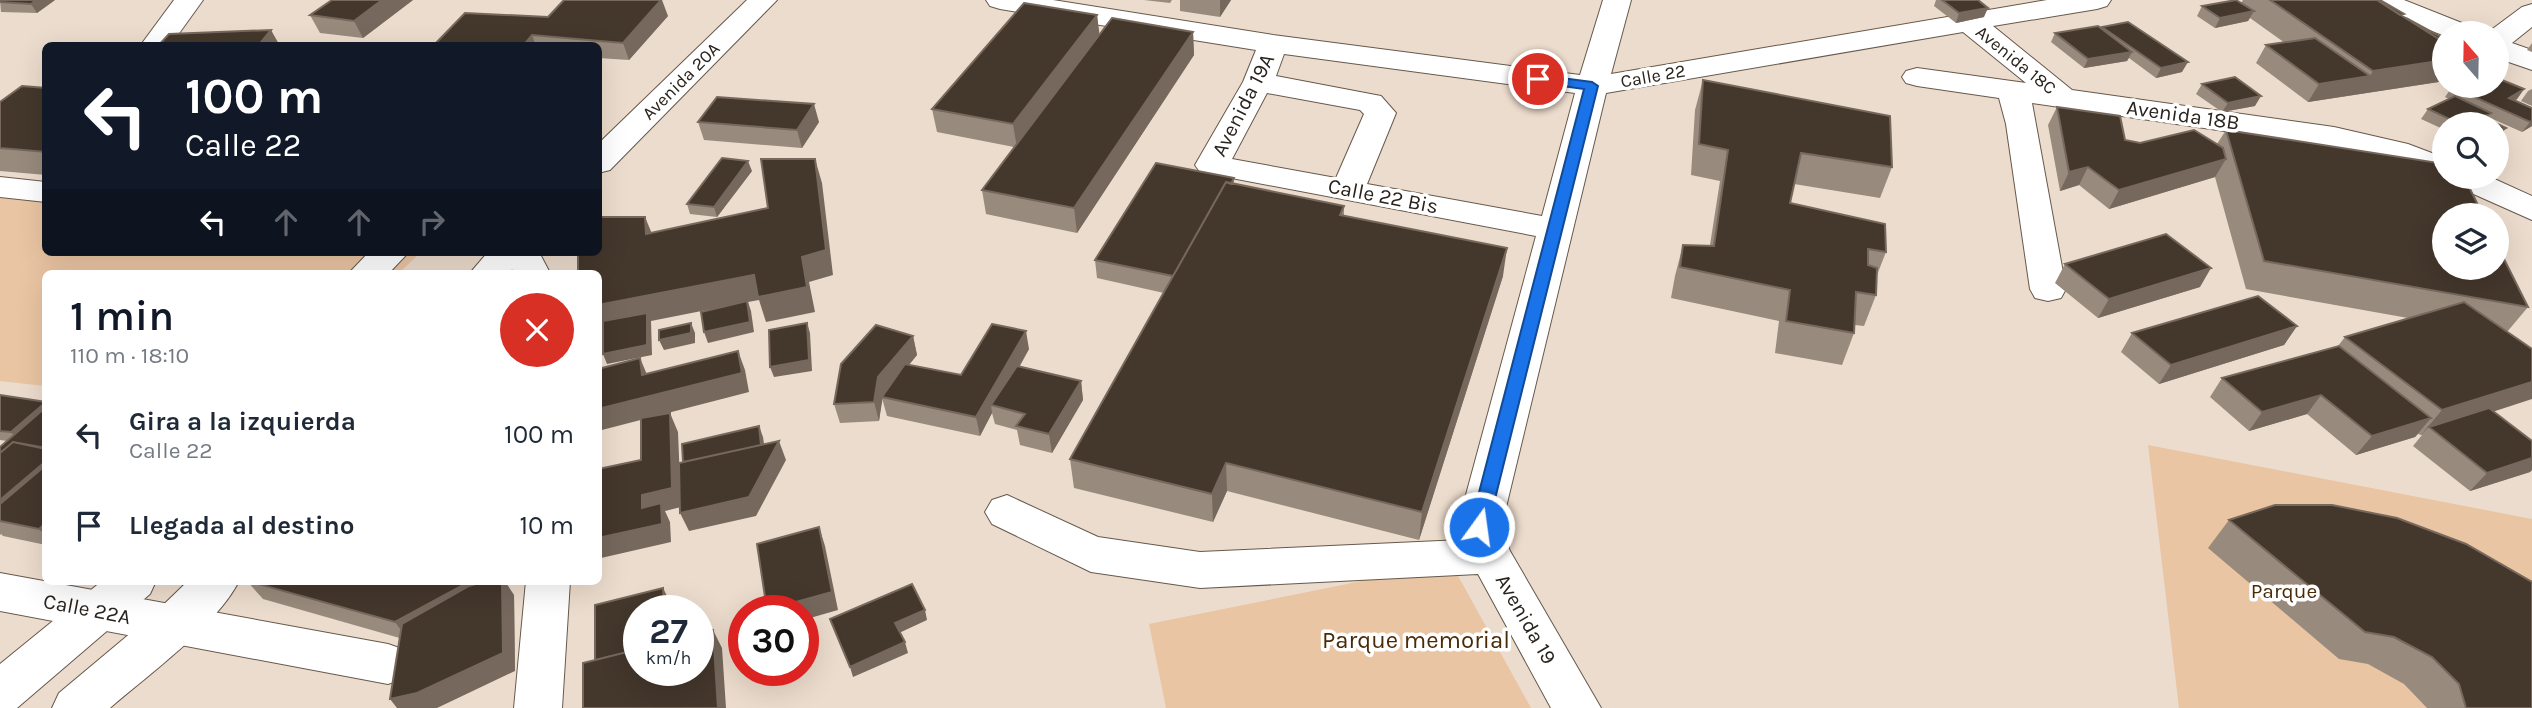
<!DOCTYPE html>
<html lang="es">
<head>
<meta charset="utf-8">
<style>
  :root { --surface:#fff; --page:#f2f2f3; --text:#1f2937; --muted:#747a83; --accent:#111827 }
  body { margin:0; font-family:Karla,sans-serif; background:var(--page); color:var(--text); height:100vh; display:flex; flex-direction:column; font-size:26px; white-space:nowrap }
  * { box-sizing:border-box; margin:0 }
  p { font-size:23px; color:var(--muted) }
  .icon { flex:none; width:38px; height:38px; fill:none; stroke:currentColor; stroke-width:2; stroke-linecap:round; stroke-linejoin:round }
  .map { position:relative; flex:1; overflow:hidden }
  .side { position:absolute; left:42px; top:270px; width:560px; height:315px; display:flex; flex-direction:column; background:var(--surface); border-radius:10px; box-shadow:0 7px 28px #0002 }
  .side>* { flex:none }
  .hud { position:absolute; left:42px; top:42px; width:560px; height:214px; border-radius:10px; box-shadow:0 7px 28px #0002; background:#111827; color:#fff; overflow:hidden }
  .needle { width:46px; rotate:340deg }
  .controls { position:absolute; left:2432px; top:21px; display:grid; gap:14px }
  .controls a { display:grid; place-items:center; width:77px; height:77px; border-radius:50%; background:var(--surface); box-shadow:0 7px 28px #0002; font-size:35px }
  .speed { position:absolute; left:623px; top:595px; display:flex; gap:14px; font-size:35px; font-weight:700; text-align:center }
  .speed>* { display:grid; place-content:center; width:91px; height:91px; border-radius:50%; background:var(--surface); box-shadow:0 7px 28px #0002; line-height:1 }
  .speed small { font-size:18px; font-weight:400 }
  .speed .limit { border:10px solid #d22; background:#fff; color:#111 }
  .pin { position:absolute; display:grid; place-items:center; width:60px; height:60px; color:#fff; margin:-30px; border:4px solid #fff; border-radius:50%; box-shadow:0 2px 7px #0007 }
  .me { position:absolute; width:77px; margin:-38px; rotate:14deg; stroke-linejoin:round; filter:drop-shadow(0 0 5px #0008) }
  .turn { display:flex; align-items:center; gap:24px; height:147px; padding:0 28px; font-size:32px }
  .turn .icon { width:91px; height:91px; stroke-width:2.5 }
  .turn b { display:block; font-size:49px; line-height:60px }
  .lanes { display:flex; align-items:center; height:66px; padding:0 28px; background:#0003; justify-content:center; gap:35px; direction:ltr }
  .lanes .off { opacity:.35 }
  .round { display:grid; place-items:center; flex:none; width:74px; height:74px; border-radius:37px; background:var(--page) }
  .head { display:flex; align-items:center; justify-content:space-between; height:119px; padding:0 28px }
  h1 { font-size:42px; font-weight:600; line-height:52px; color:var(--accent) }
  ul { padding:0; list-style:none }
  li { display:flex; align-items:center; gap:21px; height:91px; padding:0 28px }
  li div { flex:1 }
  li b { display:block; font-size:26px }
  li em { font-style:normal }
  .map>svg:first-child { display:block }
  .green { fill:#eac5a3 }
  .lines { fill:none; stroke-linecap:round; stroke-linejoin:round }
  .minor-casing { stroke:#66594c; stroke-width:2 }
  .major-casing { stroke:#66594c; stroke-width:2 }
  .minor { fill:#fff; fill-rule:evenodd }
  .major { fill:#fff; fill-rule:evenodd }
  .wall { fill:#988a7c }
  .shaded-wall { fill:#76685c }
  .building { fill:#44372c; stroke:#76685c; stroke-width:2 }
  .route { fill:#1a73e8; stroke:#114b97; stroke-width:2 }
  .labels { text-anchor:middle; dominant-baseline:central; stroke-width:7; stroke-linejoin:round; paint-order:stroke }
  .far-street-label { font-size:18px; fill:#29231e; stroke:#fff }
  .street-label { font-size:21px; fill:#29231e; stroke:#fff }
  .park-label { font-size:21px; fill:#4b2b07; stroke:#fff }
  .near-park-label { font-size:24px; fill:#4b2b07; stroke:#fff }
</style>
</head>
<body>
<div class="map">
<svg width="2532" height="708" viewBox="0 0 2532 708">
  <rect width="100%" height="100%" fill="#ecdccd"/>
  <!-- green -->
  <path class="green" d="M0 177 45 183 46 252H421L399 273H46L45 386 0 381Z
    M2148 445 2532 519V708H2179Z
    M1451 563 1531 708H1166L1149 624Z"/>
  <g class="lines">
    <defs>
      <path id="minor" d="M174 0H203L170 46H140Z
        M986 0H1053L1273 35 1580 75 1603 0H1631L1611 74 2047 0H2111L2107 6 2097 9 1993 26 2072 90 2334 127 2408 144 2445 158V177H2490L2532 196V220L2451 184 2447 178 2386 159 2334 147 2032 103 2066 289 2061 298 2048 301 2035 298 2030 289 2006 124 1999 98 1917 86 1906 83 1902 77 1906 71 1917 68 2026 83 1963 32 1606 93 1501 528 1510 551 1601 708H1551L1478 574 1200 588 1091 572 992 524 985 512 992 500 1007 495 1098 537 1200 552 1462 540 1457 528 1536 236 1200 172 1195 165 1243 82 1256 50 1000 9 990 6ZM1284 54 1575 93 1542 216 1367 184 1396 113 1381 96 1276 76ZM1267 93 1360 110 1364 114 1336 178 1232 159Z
        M2364 0H2404L2472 27 2477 33H2445V36L2368 6Z
        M2532 4V27L2512 43 2532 50V70L2497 58V33H2487L2522 7Z
        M0 177 46 182V202L0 197Z
        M369 252H409L389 273H349Z
        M503 252H539L550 273H514Z
        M0 573 388 644 405 650 412 664 405 678 388 684 0 611Z
        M526 581H570L562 708H514Z"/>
      <path id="major" d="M747 0H777L610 170 598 173V144Z
        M488 252H527L509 273H470Z
        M102 581H156L150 594 17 708H0V664Z
        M188 581H239C217 625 148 675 110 708H52L59 693 157 611Z"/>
    </defs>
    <!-- minor casing -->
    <use href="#minor" class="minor-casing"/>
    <!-- major casing -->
    <use href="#major" class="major-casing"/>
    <!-- minor -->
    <use href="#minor" class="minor"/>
    <!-- major -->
    <use href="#major" class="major"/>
  </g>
  <!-- wall -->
  <path class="wall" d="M0 0H55L37 13 1 12Z
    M413 0 363 38 320 33 310 15Z
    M1144 0H1172L1170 3Z
    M1180 0H1231L1220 17 1180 11Z
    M1936 0H1978L1984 17 1956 23 1934 6Z
    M2243 0H2380L2404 14 2403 16 2445 81 2308 102 2256 63 2266 45 2285 43 2250 18 2248 21 2215 28 2197 16 2202 6 2241 3Z
    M1097 15 1099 35 1193 32 1194 55 1077 233 986 214 982 190 1014 147 937 132 932 109Z
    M668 16 629 60 598 58V46H433L548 17Z
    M2102 27 2182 72 2156 78 2129 58 2127 61 2084 68 2051 42 2055 33 2101 28Z
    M2532 43V52L2527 50Z
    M1703 80 1892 167 1880 198 1794 184 1790 203 1886 252 1877 275 1876 295 1864 326 1855 325 1854 333 1842 365 1775 353 1779 321 1671 298 1675 276 1683 245H1710L1720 181 1691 175 1695 110Z
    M2202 84 2255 106 2222 112 2196 94Z
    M2452 87 2524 89 2517 99 2515 101 2532 108V126L2522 132 2488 117 2487 119 2506 128 2497 139V124H2445V130L2421 119 2428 109 2449 99 2445 97Z
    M46 88V175L0 171V102Z
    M2532 89V106L2521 101 2528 91Z
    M2057 107 2125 140 2140 143 2217 144 2226 130 2528 307 2507 332 2494 412 2532 441V470L2530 472 2470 491 2413 446 2422 435H2421L2418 434 2415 437 2356 455 2307 414 2249 431 2210 397 2222 378 2338 346 2345 337 2408 318 2246 289 2215 177 2109 209 2079 185 2060 191 2048 125Z
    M698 122H819L802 148 704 140Z
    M752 171 717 217 690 214 687 204Z
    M1234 178V184L1344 206V216L1503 276 1419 540 1227 491 1213 522 1074 488 1070 459 1164 293 1097 278 1095 260Z
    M2065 264 2200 287 2098 318 2055 283Z
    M2297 326 2284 345 2159 384 2121 352 2132 333Z
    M913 336 917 355 909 365 961 375 1029 349 1020 366 1081 381 1083 400 1052 453 1020 445 1017 430 995 424 992 413 980 436 887 416 882 398 879 421 840 423 834 404Z
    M0 395 46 402V545L3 536 1 534 0 535V447L7 441 0 440Z
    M2229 520 2532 708H2427L2404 684 2368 664 2339 659 2208 548Z
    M247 581 482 582 514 595 515 671 263 599Z"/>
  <!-- shaded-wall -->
  <path class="shaded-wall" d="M36 0H55L37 13 31 4Z
    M382 0H413L363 38 354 21Z
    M661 0H662L668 16 629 60 623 43Z
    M1220 0H1231L1220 17Z
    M1988 8 1984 17 1956 23 1959 13Z
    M2254 11 2248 21 2215 28 2220 18Z
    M1097 15 1100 38 1017 148 1013 124Z
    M271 30 280 46H258Z
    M1193 32 1194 55 1077 233 1074 208Z
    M532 35 536 46H523Z
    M2132 52 2127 61 2084 68 2088 59Z
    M2445 60V81L2308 102 2319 84 2370 76 2373 71Z
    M2188 62 2182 72 2156 78 2161 68Z
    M2524 89 2517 99 2501 108 2509 98Z
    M2261 96 2255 106 2222 112 2228 103Z
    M814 104 819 122 802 148 797 130Z
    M2532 121V126L2522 132 2530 122Z
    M2506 128 2498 138 2497 139V132Z
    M815 159 822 183 833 275 809 282 815 312 766 322 759 300 748 302 751 311 754 332 708 343 704 332 747 302 651 321 652 355 607 364 603 354 604 330 598 317V305L802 257Z
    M2226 159 2215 177 2109 209 2119 190Z
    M748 161 752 171 717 217 714 207Z
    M2088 167 2079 185 2060 191 2069 172Z
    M645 217 655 241 646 234Z
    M1507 248 1503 276 1419 540 1422 512Z
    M2211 268 2200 287 2098 318 2109 299Z
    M691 323 695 333V343L664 350 659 340Z
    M807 323 810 333 812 371 774 377 770 367Z
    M2297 326 2284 345 2159 384 2171 365Z
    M1026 331 1029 349 996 407 991 405 992 413 980 436 976 417Z
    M913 336 917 355 883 396 879 421 874 402 878 377Z
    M738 351 745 370 749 392 598 431V409Z
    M640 358 648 377 642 375Z
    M1081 381 1083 400 1052 453 1049 434Z
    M2532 382V399L2434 431 2429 427 2421 435 2442 410Z
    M2321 395 2307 414 2249 431 2262 412Z
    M46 402V421L20 443 11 432Z
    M670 413 678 432 681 507 665 511 670 522 671 542 601 558 598 554V538L642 508V495Z
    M2431 418 2415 437 2356 455 2372 436Z
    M759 426 763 437 766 458 688 476Z
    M779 441 786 460 756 516 689 531 680 513Z
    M2532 458V470L2530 472 2470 491 2487 473Z
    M46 461V495L0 521V500Z
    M1226 463 1227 491 1213 522 1212 494Z
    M46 523V536L39 529Z
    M819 527 825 546 838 610 803 620V611H768Z
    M467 581H482L479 602 408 640 395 622Z
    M502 581H505L514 595 515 671 437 708H397L390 699Z
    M663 588 668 598 669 611H664Z
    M925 610 927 620 899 633 895 623Z
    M713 630 722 648 726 708H718Z
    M905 642 908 653 853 677 850 667Z"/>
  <!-- building -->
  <path class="building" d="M0 0H36L31 4 0 2Z
    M332 0H382L354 21 310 15Z
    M564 0H661L623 43 532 35 523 46H433L465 13 548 17Z
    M1942 0H1978L1988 8 1959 13Z
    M2236 0 2254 11 2220 18 2202 6Z
    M2270 0H2377L2445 43V60L2373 71Z
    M2377 0H2380L2404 14 2400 15Z
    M1024 3 1097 15 1013 124 932 109Z
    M1112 18 1193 32 1074 208 982 190Z
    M2406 18 2445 39V43Z
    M2128 22 2188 62 2161 68 2102 27Z
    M2098 26 2132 52 2088 59 2055 33Z
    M271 30 258 46H158L169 34Z
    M2315 38 2370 76 2319 84 2266 45Z
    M2235 77 2261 96 2228 103 2202 84Z
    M2497 78 2524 89 2509 98 2532 108V121L2530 122 2452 87 2455 86H2497Z
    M1703 80 1890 116 1892 167 1801 153 1790 203 1885 224 1886 252 1868 249V265L1877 268 1876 295 1856 292 1854 333 1786 321 1790 290 1680 267 1683 245 1714 246 1728 150 1699 144Z
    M22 86 46 88V152L0 148V102Z
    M2455 96 2491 113 2483 117 2506 128 2497 132V124H2460L2428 109Z
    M717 97 814 104 797 130 698 122Z
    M2057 107 2120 116 2125 140 2140 143 2194 130 2223 148 2226 159 2119 190 2088 167 2069 172Z
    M2226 130 2445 164V177H2464L2483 215H2445V268H2497V245L2528 307 2264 261Z
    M722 158 748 161 714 207 687 204Z
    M761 159H815L826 250 802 257 807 287 758 297 754 275 598 305V273H578V252H598V217H645L646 234 768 208Z
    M1156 163 1234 178 1231 184 1226 182 1173 276 1095 260Z
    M1226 182 1344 206 1340 215 1507 248 1422 512 1226 463 1212 494 1070 459Z
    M2166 234 2211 268 2109 299 2065 264Z
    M2258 296 2297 326 2171 365 2132 333Z
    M747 301 750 322 704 332 701 312Z
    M2464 302 2532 349V382L2442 410 2345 337Z
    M647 313V345L603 354V321Z
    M691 323V333L659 340V330Z
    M807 323 809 360 770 367 769 330Z
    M992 324 1026 331 976 417 882 397 905 364 961 375Z
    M876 325 913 336 878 377 874 402 834 404 841 364Z
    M2339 346 2431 418 2372 436 2321 395 2262 412 2222 378Z
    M738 351 742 373 598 409V369L640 358 642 375Z
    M1017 366 1081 381 1049 434 1016 426 1025 414 991 405Z
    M0 395 46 402 11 432 0 431Z
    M46 407V448L13 442 0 453V447Z
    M2489 408 2532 441V458L2487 473 2429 427Z
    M670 413 672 488 642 495V508L661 503 662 524 598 538V469L641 460V418Z
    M759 426 761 445 683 462 682 444Z
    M779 441 749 497 680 513 679 463Z
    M13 442 46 449V461L0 500V453Z
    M46 465V523L39 529 0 521V504Z
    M2275 505H2332L2397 518 2466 544 2532 582V708H2466L2459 684 2432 657 2394 637 2365 632 2229 520Z
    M819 527 832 592 767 610 757 544Z
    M248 581H467V583L395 622Z
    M485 581H502L503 653 417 693 390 699 402 624 469 586Z
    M912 584 925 610 895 623 905 642 850 667 830 619Z
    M663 588 664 611H639V649L595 660V605Z
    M713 630 718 708H583V663L639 649V670H698V634Z"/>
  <!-- route -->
  <path class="route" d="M1538 75 1592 82 1598 86 1488 527 1479 534 1470 527 1584 89 1534 82 1532 79Z"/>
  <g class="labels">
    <!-- far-street labels -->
    <g class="far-street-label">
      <text transform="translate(2016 60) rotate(39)">Avenida 18C</text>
      <text transform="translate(1653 76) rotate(-10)">Calle 22</text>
      <text transform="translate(681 81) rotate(-45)">Avenida 20A</text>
    </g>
    <!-- street labels -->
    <g class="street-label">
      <text transform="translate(1243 105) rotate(-63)">Avenida 19A</text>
      <text transform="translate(2183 115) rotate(8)">Avenida 18B</text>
      <text transform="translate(1383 196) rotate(11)">Calle 22 Bis</text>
      <text transform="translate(87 609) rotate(11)">Calle 22A</text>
      <text transform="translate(1526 619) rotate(60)">Avenida 19</text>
    </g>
    <!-- park labels -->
    <g class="park-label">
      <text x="2284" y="591">Parque</text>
    </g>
    <!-- near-park labels -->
    <g class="near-park-label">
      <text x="1416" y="640">Parque memorial</text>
    </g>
  </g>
</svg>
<div class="controls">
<a><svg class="needle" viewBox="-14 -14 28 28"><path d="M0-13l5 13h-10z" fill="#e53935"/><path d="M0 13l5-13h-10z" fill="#747a83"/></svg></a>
<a><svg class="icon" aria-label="search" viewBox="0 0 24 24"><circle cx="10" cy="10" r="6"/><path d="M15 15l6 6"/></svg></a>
<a><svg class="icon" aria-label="layers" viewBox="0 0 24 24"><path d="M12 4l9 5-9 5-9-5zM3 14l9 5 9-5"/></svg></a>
</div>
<div class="speed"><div>27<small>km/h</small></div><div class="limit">30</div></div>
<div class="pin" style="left:1538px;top:79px;background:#d93025"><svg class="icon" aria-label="arrive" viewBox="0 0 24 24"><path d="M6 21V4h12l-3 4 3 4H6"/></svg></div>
<svg class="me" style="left:1479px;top:527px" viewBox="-20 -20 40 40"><circle r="17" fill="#1a73e8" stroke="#fff" stroke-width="3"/><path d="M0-11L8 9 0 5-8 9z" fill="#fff"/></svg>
<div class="hud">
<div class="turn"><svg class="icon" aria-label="left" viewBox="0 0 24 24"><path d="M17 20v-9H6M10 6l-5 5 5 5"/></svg><div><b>100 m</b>Calle 22</div></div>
<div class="lanes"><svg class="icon" aria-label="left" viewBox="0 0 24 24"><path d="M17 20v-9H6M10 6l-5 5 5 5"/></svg><svg class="icon off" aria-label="ahead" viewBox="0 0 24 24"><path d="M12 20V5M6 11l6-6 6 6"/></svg><svg class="icon off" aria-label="ahead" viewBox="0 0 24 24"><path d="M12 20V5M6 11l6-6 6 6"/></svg><svg class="icon off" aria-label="right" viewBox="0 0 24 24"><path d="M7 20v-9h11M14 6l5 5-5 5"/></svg></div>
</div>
<section class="side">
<div class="head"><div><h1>1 min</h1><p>110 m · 18:10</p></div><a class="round" style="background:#d93025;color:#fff"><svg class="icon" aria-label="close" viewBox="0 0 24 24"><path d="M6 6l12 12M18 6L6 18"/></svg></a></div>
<ul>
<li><svg class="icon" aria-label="left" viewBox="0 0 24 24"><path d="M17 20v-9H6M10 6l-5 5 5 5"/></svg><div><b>Gira a la izquierda</b><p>Calle 22</p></div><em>100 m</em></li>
<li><svg class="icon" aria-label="arrive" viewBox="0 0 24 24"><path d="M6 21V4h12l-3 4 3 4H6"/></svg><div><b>Llegada al destino</b></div><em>10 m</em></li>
</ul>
</section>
</div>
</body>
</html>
